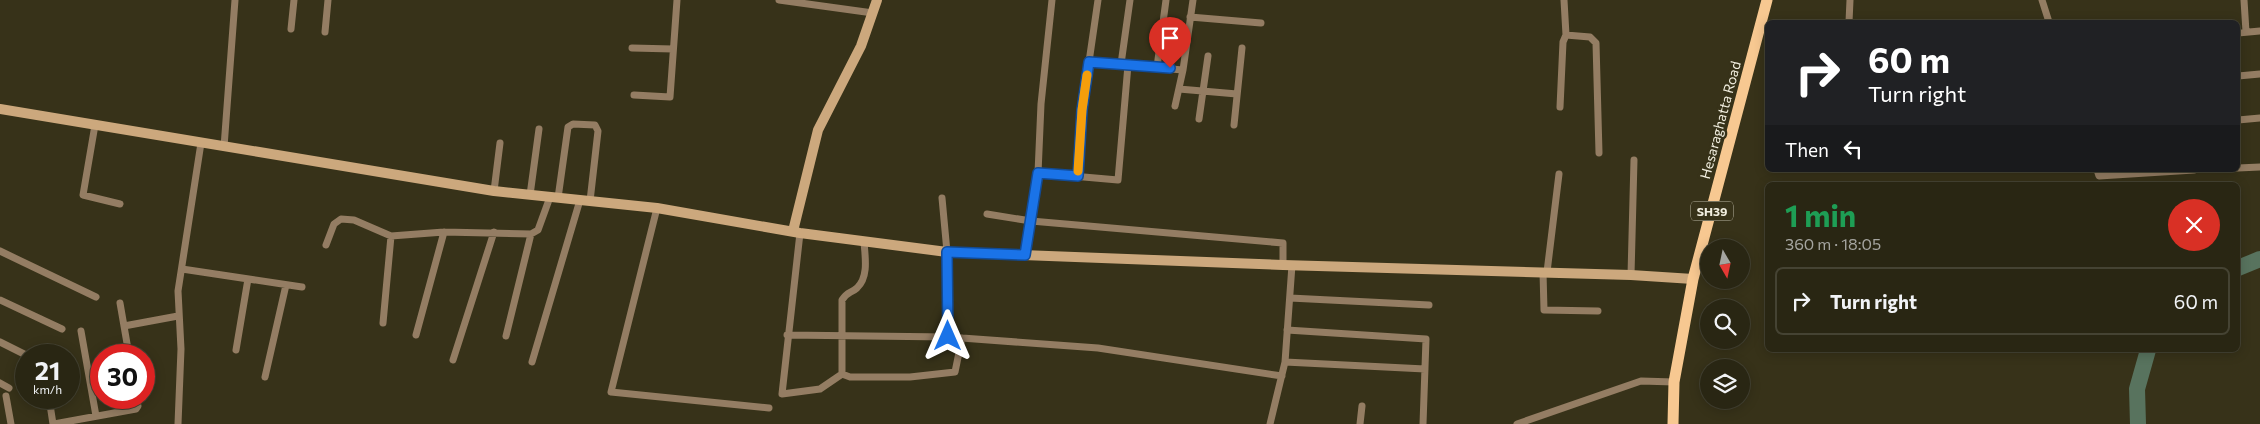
<!DOCTYPE html>
<html lang="en">
<head>
<meta charset="utf-8">
<style>
  :root { --surface:#292613; --page:#353221; --text:#f1f3f6; --muted:#a5a5a0; --line:#454333 }
  body { margin:0; font-family:Commissioner,sans-serif; background:var(--page); color:var(--text); height:100vh; display:flex; flex-direction:column; font-size:19px; white-space:nowrap }
  * { box-sizing:border-box; margin:0 }
  p { font-size:16px; color:var(--muted) }
  .icon { flex:none; width:28px; height:28px; fill:none; stroke:currentColor; stroke-width:2; stroke-linecap:round; stroke-linejoin:round }
  .map { position:relative; flex:1; overflow:hidden }
  .details { position:absolute; left:1765px; top:182px; width:475px; height:170px; display:flex; flex-direction:column; background:var(--surface); border-radius:8px; box-shadow:0 2px 12px #0003,0 0 0 1px var(--line) }
  .details>* { flex:none }
  .guide { position:absolute; left:1765px; top:20px; width:475px; height:152px; border-radius:8px; box-shadow:0 2px 12px #0003,0 0 0 1px var(--line); background:#202124; color:#fff; overflow:hidden }
  .needle { width:32px; rotate:171deg }
  .fabs { position:absolute; left:1700px; top:239px; display:grid; gap:10px }
  .fabs a { display:grid; place-items:center; width:50px; height:50px; border-radius:50%; background:var(--surface); box-shadow:0 2px 12px #0003,0 0 0 1px var(--line); font-size:25px }
  .speed { position:absolute; left:15px; top:344px; display:flex; gap:10px; font-size:25px; font-weight:700; text-align:center }
  .speed>* { display:grid; place-content:center; width:65px; height:65px; border-radius:50%; background:var(--surface); box-shadow:0 2px 12px #0003,0 0 0 1px var(--line); line-height:1 }
  .speed small { font-size:12px; font-weight:400 }
  .speed .limit { border:8px solid #d22; background:#fff; color:#111 }
  .pin { position:absolute; display:grid; place-items:center; width:42px; height:42px; color:#fff; margin:-51px -21px; border-radius:50% 50% 50% 0; rotate:-45deg; box-shadow:0 0 5px #0007 }
  .pin .icon { rotate:45deg }
  .me { position:absolute; width:55px; margin:-28px; rotate:0deg; stroke-linejoin:round; filter:drop-shadow(0 0 4px #0008) }
  .turn { display:flex; align-items:center; gap:18px; height:105px; padding:0 20px; font-size:22px }
  .turn .icon { width:65px; height:65px; stroke-width:2.5 }
  .turn b { display:block; font-size:35px; line-height:42px }
  .then { display:flex; align-items:center; height:48px; padding:0 20px; background:#0003; gap:10px; font-size:19px }
  .round { display:grid; place-items:center; flex:none; width:52px; height:52px; border-radius:26px; background:var(--page) }
  .headline { display:flex; align-items:center; justify-content:space-between; height:85px; padding:0 20px }
  h1 { font-size:30px; font-weight:700; line-height:38px; color:#1e9e55 }
  ul { padding:0; list-style:none }
  li { display:flex; align-items:center; gap:15px; height:68px; margin:0 10px 8px; padding:0 10px; border:2px solid var(--line); border-radius:8px }
  li div { flex:1 }
  li b { display:block; font-size:19px }
  li em { font-style:normal }
  .map>svg:first-child { display:block }
  .lines { fill:none; stroke-linecap:round; stroke-linejoin:round }
  .river { stroke:#58735e; stroke-width:16 }
  .street { stroke:#947d63; stroke-width:7 }
  .secondary { stroke:#cca87d; stroke-width:10 }
  .primary { stroke:#f7c891; stroke-width:11 }
  .route-casing { stroke:#114b97; stroke-width:12 }
  .route { stroke:#1a73e8; stroke-width:9 }
  .slow { stroke:#f59e0b; stroke-width:9 }
  .labels { text-anchor:middle; dominant-baseline:central; stroke-width:5; stroke-linejoin:round; paint-order:stroke }
  .shield { fill:#373219; stroke:#bab6a4; stroke-width:1 }
  .shield-label { font-size:12px; font-weight:bold; fill:#f2efe0 }
  .street-label { font-size:14px; fill:#f2efe0; stroke:#373219 }
</style>
</head>
<body>
<div class="map">
<svg width="2260" height="424" viewBox="0 0 2260 424">
  <rect width="100%" height="100%" fill="#373219"/>
  <g class="lines">
    <!-- river -->
    <path class="river" d="M2238 268 2260 259
      M2138 424 2137 389 2148 350"/>
    <!-- street -->
    <path class="street" d="M779 0 873 13
      M1564 0 1566 35 1590 37 1596 43 1599 153
      M2042 0 2049 22
      M2244 0 2246 32
      M1190 17 1261 23
      M1849 22 1850 0
      M291 29 294 0
      M325 32 328 0
      M2238 33 2260 31
      M632 48 673 49
      M1089 62 1183 70
      M1121 64 1130 0
      M1157 67 1166 0
      M2238 76 2260 74
      M1179 89 1237 94
      M634 95 670 97 677 0
      M1175 106 1183 70 1193 0
      M1560 107 1563 42 1566 35
      M1199 119 1208 56
      M2238 120 2260 118
      M95 125 83 195 120 204
      M1234 125 1242 48
      M224 147 235 0
      M2238 168 2260 167
      M2097 170 2099 176 2194 170
      M1038 173 1041 104 1052 0
      M1078 176 1082 110 1098 0
      M494 191 500 143
      M530 195 539 129
      M558 198 568 127 573 124 595 125 598 131 590 201
      M942 198 947 252 948 337
      M657 208 611 392 769 408
      M987 214 1031 221 1283 243V265
      M800 233 782 394 820 389 842 374V300C848 291 850 294 857 288 869 277 865 256 864 242
      M326 245 334 224 341 219 354 220 391 236 444 232 531 234 538 230 550 197
      M0 251 96 297
      M1025 255 1038 173 1118 180 1128 65
      M182 269 302 287
      M1543 272 1544 310 1598 311
      M1547 272 1559 174
      M1631 275 1634 160
      M1290 298 1429 305
      M0 300 62 329
      M120 303 129 355
      M383 323 391 236
      M124 326 178 316
      M1287 330 1426 339 1423 424
      M81 331 96 416
      M416 335 444 232
      M787 335 948 337 1098 348 1282 376
      M506 336 531 234
      M0 342 26 355
      M236 350 248 279
      M453 360 494 232
      M532 362 580 200
      M1285 362 1425 369
      M842 374 850 377H910L955 372 962 338
      M265 377 286 285
      M0 383 9 388
      M6 396 11 424
      M49 398 53 424
      M54 424 136 409 138 406 136 398
      M178 424 181 349 178 291 201 143
      M1270 424 1285 362 1292 265
      M1360 424 1362 406
      M1517 424 1641 381 1674 382"/>
    <!-- secondary -->
    <path class="secondary" d="M0 109 494 191 657 208 800 233 947 252 1283 265 1631 275 1693 279
      M793 231 818 130 861 46 877 0"/>
    <!-- primary -->
    <path class="primary" d="M1673 424 1674 382 1693 279 1767 0"/>
  </g>
  <g class="lines">
    <defs>
      <path id="route" d="M948 336 947 252 1025 255 1038 173 1078 176 1082 110 1089 62 1170 68"/>
    </defs>
    <!-- route casing -->
    <use href="#route" class="route-casing"/>
    <!-- route -->
    <use href="#route" class="route"/>
    <!-- slow -->
    <path class="slow" d="M1078 171 1082 110 1087 75"/>
  </g>
  <g class="labels">
    <!-- shield labels -->
    <rect class="shield" x="1691" y="201.5" width="42" height="19" rx="4"/>
    <g class="shield-label">
      <text x="1712" y="211">SH39</text>
    </g>
    <!-- street labels -->
    <g class="street-label">
      <text transform="translate(1720 120) rotate(-75)">Hesaraghatta Road</text>
    </g>
  </g>
</svg>
<div class="fabs">
<a><svg class="needle" viewBox="-14 -14 28 28"><path d="M0-13l5 13h-10z" fill="#e53935"/><path d="M0 13l5-13h-10z" fill="#a5a5a0"/></svg></a>
<a><svg class="icon" aria-label="search" viewBox="0 0 24 24"><circle cx="10" cy="10" r="6"/><path d="M15 15l6 6"/></svg></a>
<a><svg class="icon" aria-label="layers" viewBox="0 0 24 24"><path d="M12 4l9 5-9 5-9-5zM3 14l9 5 9-5"/></svg></a>
</div>
<div class="speed"><div>21<small>km/h</small></div><div class="limit">30</div></div>
<div class="pin" style="left:1170px;top:68px;background:#d93025"><svg class="icon" aria-label="arrive" viewBox="0 0 24 24"><path d="M6 21V4h12l-3 4 3 4H6"/></svg></div>
<svg class="me" style="left:948px;top:336px" viewBox="-20 -20 40 40"><path d="M0-17L14 15 0 8-14 15z" fill="#1a73e8" stroke="#fff" stroke-width="4"/></svg>
<div class="guide">
<div class="turn"><svg class="icon" aria-label="right" viewBox="0 0 24 24"><path d="M7 20v-9h11M14 6l5 5-5 5"/></svg><div><b>60 m</b>Turn right</div></div>
<div class="then">Then<svg class="icon" aria-label="left" viewBox="0 0 24 24"><path d="M17 20v-9H6M10 6l-5 5 5 5"/></svg></div>
</div>
<section class="details">
<div class="headline"><div><h1>1 min</h1><p>360 m · 18:05</p></div><a class="round" style="background:#d93025;color:#fff"><svg class="icon" aria-label="close" viewBox="0 0 24 24"><path d="M6 6l12 12M18 6L6 18"/></svg></a></div>
<ul>
<li><svg class="icon" aria-label="right" viewBox="0 0 24 24"><path d="M7 20v-9h11M14 6l5 5-5 5"/></svg><div><b>Turn right</b></div><em>60 m</em></li>
</ul>
</section>
</div>
</body>
</html>
